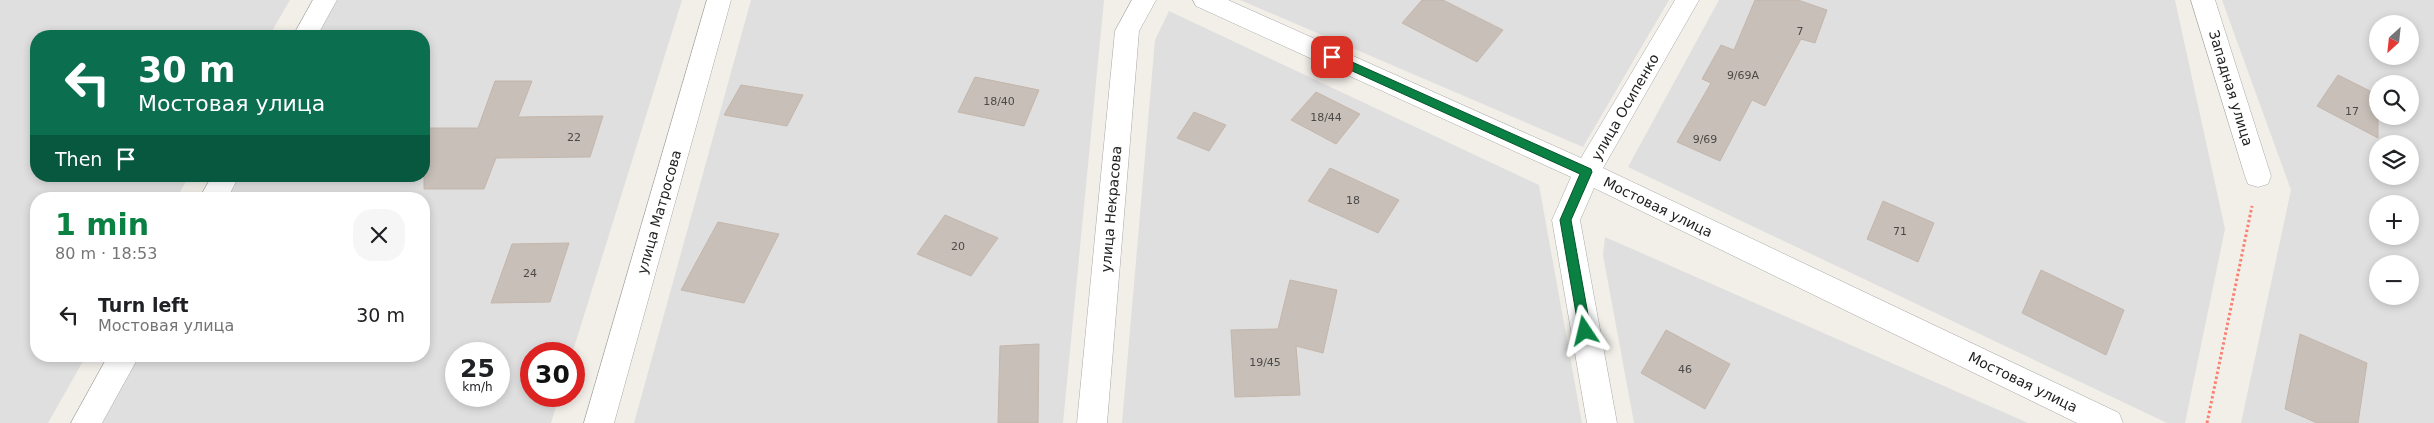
<!DOCTYPE html>
<html lang="en">
<head>
<meta charset="utf-8">
<style>
  :root { --surface:#fff; --page:#f6f6f6; --text:#202124; --muted:#757577; --accent:#0b8043 }
  body { margin:0; font-family:"DejaVu Sans",sans-serif; background:var(--page); color:var(--text); height:100vh; display:flex; flex-direction:column; font-size:19px; white-space:nowrap }
  * { box-sizing:border-box; margin:0 }
  p { font-size:16px; color:var(--muted) }
  .icon { flex:none; width:28px; height:28px; fill:none; stroke:currentColor; stroke-width:2; stroke-linecap:round; stroke-linejoin:round }
  .map { position:relative; flex:1; overflow:hidden }
  .side { position:absolute; left:30px; top:192px; width:400px; height:170px; display:flex; flex-direction:column; background:var(--surface); border-radius:20px; box-shadow:0 2px 8px #0003 }
  .side>* { flex:none }
  .banner { position:absolute; left:30px; top:30px; width:400px; height:152px; border-radius:20px; box-shadow:0 2px 8px #0003; background:#0b6e4f; color:#fff; overflow:hidden }
  .needle { width:32px; rotate:207deg }
  .buttons { position:absolute; left:2369px; top:15px; display:grid; gap:10px }
  .buttons a { display:grid; place-items:center; width:50px; height:50px; border-radius:50%; background:var(--surface); box-shadow:0 2px 8px #0003; font-size:25px }
  .speed { position:absolute; left:445px; top:342px; display:flex; gap:10px; font-size:25px; font-weight:700; text-align:center }
  .speed>* { display:grid; place-content:center; width:65px; height:65px; border-radius:50%; background:var(--surface); box-shadow:0 2px 8px #0003; line-height:1 }
  .speed small { font-size:12px; font-weight:400 }
  .speed .limit { border:8px solid #d22; background:#fff; color:#111 }
  .pin { position:absolute; display:grid; place-items:center; width:42px; height:42px; color:#fff; margin:-21px; border-radius:10px; box-shadow:0 2px 8px #0006 }
  .me { position:absolute; width:55px; margin:-28px; rotate:350deg; stroke-linejoin:round; filter:drop-shadow(0 0 4px #0008) }
  .turn { display:flex; align-items:center; gap:18px; height:105px; padding:0 25px; font-size:22px }
  .turn .icon { width:65px; height:65px; stroke-width:2.5 }
  .turn b { display:block; font-size:35px; line-height:42px }
  .then { display:flex; align-items:center; height:48px; padding:0 25px; background:#0003; gap:10px; font-size:19px }
  .round { display:grid; place-items:center; flex:none; width:52px; height:52px; border-radius:20px; background:var(--page) }
  .overview { display:flex; align-items:center; justify-content:space-between; height:85px; padding:0 25px }
  h1 { font-size:30px; font-weight:600; line-height:38px; color:var(--accent) }
  ul { padding:0; list-style:none }
  li { display:flex; align-items:center; gap:15px; height:75px; padding:0 25px }
  li div { flex:1 }
  li b { display:block; font-size:19px }
  li em { font-style:normal }
  .map>svg:first-child { display:block }
  .residential { fill:#e0dfdf; fill-rule:evenodd }
  .building { fill:#c7bfb8; stroke:#c4b6ab }
  .lines { fill:none; stroke-linecap:round; stroke-linejoin:round }
  .minor-casing { stroke:#a9a9a9; stroke-width:1 }
  .path { stroke:#fa8072; stroke-width:3; stroke-dasharray:2.5 2.5; stroke-linecap:butt }
  .minor { fill:#fff; fill-rule:evenodd }
  .route { fill:#0b8043; stroke:#07532c }
  .labels { text-anchor:middle; dominant-baseline:central; stroke-width:4; stroke-linejoin:round; paint-order:stroke }
  .number-label { font-size:11px; fill:#4b4948 }
  .street-label { font-size:14px; fill:#222; stroke:#fff }
</style>
</head>
<body>
<div class="map">
<svg width="2434" height="423" viewBox="0 0 2434 423">
  <rect width="100%" height="100%" fill="#f2efe9"/>
  <!-- residential -->
  <path class="residential" d="M0 0H290L269 36H36V176H189L176 199H36V356H86L48 423H0Z
    M337 0H682L572 354H531V396H559L551 423H101L138 356H424V199H226L238 176H424V36H316ZM456 354H499V396H456Z
    M751 0H1104L1063 423H634Z
    M1240 0H1669L1583 147Z
    M1719 0H2175L2225 229 2185 423H2167L1628 167Z
    M2222 0H2434V423H2241L2291 190ZM2378 24H2410V56H2378ZM2378 84H2410V116H2378ZM2378 144H2410V176H2378ZM2378 204H2410V236H2378ZM2378 264H2410V296H2378Z
    M1169 11 1539 185 1582 423H1122L1155 40Z
    M1605 237 2028 423H1634L1603 255Z"/>
  <!-- building -->
  <path class="building" d="M1422 0H1443L1503 30 1477 62 1402 23Z
    M1755 0H1798L1827 10 1815 43 1801 39 1765 106 1752 100 1720 161 1677 142 1711 83 1702 79 1721 45 1734 50Z
    M2338 75 2378 95V138L2317 106Z
    M975 77 1039 90 1024 126 958 112Z
    M495 81H532L518 117 603 116 590 157 496 158 484 189H424V128H478Z
    M741 85 803 95 787 126 724 115Z
    M1316 92 1360 114 1336 144 1291 120Z
    M1194 112 1226 125 1209 151 1177 138Z
    M1330 168 1399 200 1378 233 1308 201Z
    M1883 201 1934 223 1918 262 1867 239Z
    M945 215 998 238 971 276 917 254Z
    M718 222 779 234 744 303 681 290Z
    M569 243 550 302 491 303 512 244Z
    M2041 270 2124 310 2106 355 2022 313Z
    M1290 280 1337 290 1323 353 1296 346 1300 395 1235 397 1231 330 1278 329Z
    M1666 330 1730 364 1705 409 1641 373Z
    M2300 334 2367 363 2358 423H2317L2285 409Z
    M1039 344 1038 423H998L1000 346Z"/>
  <g class="lines">
    <defs>
      <path id="minor" d="M313 0H337L317 36H293Z
        M707 0H731L614 423H584Z
        M1132 0H1156L1139 31 1107 423H1077L1115 31Z
        M1193 0H1228L1581 158 1675 0H1699L1603 168 2119 413 2123 423H2077L1594 188 1580 220 1617 423H1587L1552 220 1571 177 1196 6Z
        M2191 0H2215L2271 176 2268 184 2258 187 2248 184 2245 176Z
        M212 176H239L227 199H199Z
        M108 356H139L102 423H71Z"/>
    </defs>
    <!-- minor casing -->
    <use href="#minor" class="minor-casing"/>
    <!-- path -->
    <path class="path" d="M2207 423 2252 206"/>
    <!-- minor -->
    <use href="#minor" class="minor"/>
  </g>
  <!-- route -->
  <path class="route" d="M1332 53 1591 169 1592 172 1571 220 1591 331 1590 334 1585 336 1579 331 1560 220 1580 174 1328 60V55Z"/>
  <g class="labels">
    <!-- number labels -->
    <g class="number-label">
      <text x="1800" y="31">7</text>
      <text x="1743" y="75">9/69А</text>
      <text x="999" y="101">18/40</text>
      <text x="2352" y="111">17</text>
      <text x="1326" y="117">18/44</text>
      <text x="574" y="137">22</text>
      <text x="1705" y="139">9/69</text>
      <text x="1353" y="200">18</text>
      <text x="1900" y="231">71</text>
      <text x="958" y="246">20</text>
      <text x="530" y="273">24</text>
      <text x="1265" y="362">19/45</text>
      <text x="1685" y="369">46</text>
    </g>
    <!-- street labels -->
    <g class="street-label">
      <text transform="translate(2231 88) rotate(73)">Западная улица</text>
      <text transform="translate(1625 107) rotate(-60)">улица Осипенко</text>
      <text transform="translate(1658 207) rotate(26)">Мостовая улица</text>
      <text transform="translate(1111 209) rotate(-85)">улица Некрасова</text>
      <text transform="translate(659 212) rotate(-74)">улица Матросова</text>
      <text transform="translate(2023 382) rotate(26)">Мостовая улица</text>
    </g>
  </g>
</svg>
<div class="buttons">
<a><svg class="needle" viewBox="-14 -14 28 28"><path d="M0-13l5 13h-10z" fill="#e53935"/><path d="M0 13l5-13h-10z" fill="#757577"/></svg></a>
<a><svg class="icon" aria-label="search" viewBox="0 0 24 24"><circle cx="10" cy="10" r="6"/><path d="M15 15l6 6"/></svg></a>
<a><svg class="icon" aria-label="layers" viewBox="0 0 24 24"><path d="M12 4l9 5-9 5-9-5zM3 14l9 5 9-5"/></svg></a>
<a>+</a>
<a>−</a>
</div>
<div class="speed"><div>25<small>km/h</small></div><div class="limit">30</div></div>
<div class="pin" style="left:1332px;top:57px;background:#d93025"><svg class="icon" aria-label="arrive" viewBox="0 0 24 24"><path d="M6 21V4h12l-3 4 3 4H6"/></svg></div>
<svg class="me" style="left:1585px;top:331px" viewBox="-20 -20 40 40"><path d="M0-17L14 15 0 8-14 15z" fill="#0b8043" stroke="#fff" stroke-width="4"/></svg>
<div class="banner">
<div class="turn"><svg class="icon" aria-label="left" viewBox="0 0 24 24"><path d="M17 20v-9H6M10 6l-5 5 5 5"/></svg><div><b>30 m</b>Мостовая улица</div></div>
<div class="then">Then<svg class="icon" aria-label="arrive" viewBox="0 0 24 24"><path d="M6 21V4h12l-3 4 3 4H6"/></svg></div>
</div>
<section class="side">
<div class="overview"><div><h1>1 min</h1><p>80 m · 18:53</p></div><a class="round"><svg class="icon" aria-label="close" viewBox="0 0 24 24"><path d="M6 6l12 12M18 6L6 18"/></svg></a></div>
<ul>
<li><svg class="icon" aria-label="left" viewBox="0 0 24 24"><path d="M17 20v-9H6M10 6l-5 5 5 5"/></svg><div><b>Turn left</b><p>Мостовая улица</p></div><em>30 m</em></li>
</ul>
</section>
</div>
</body>
</html>
